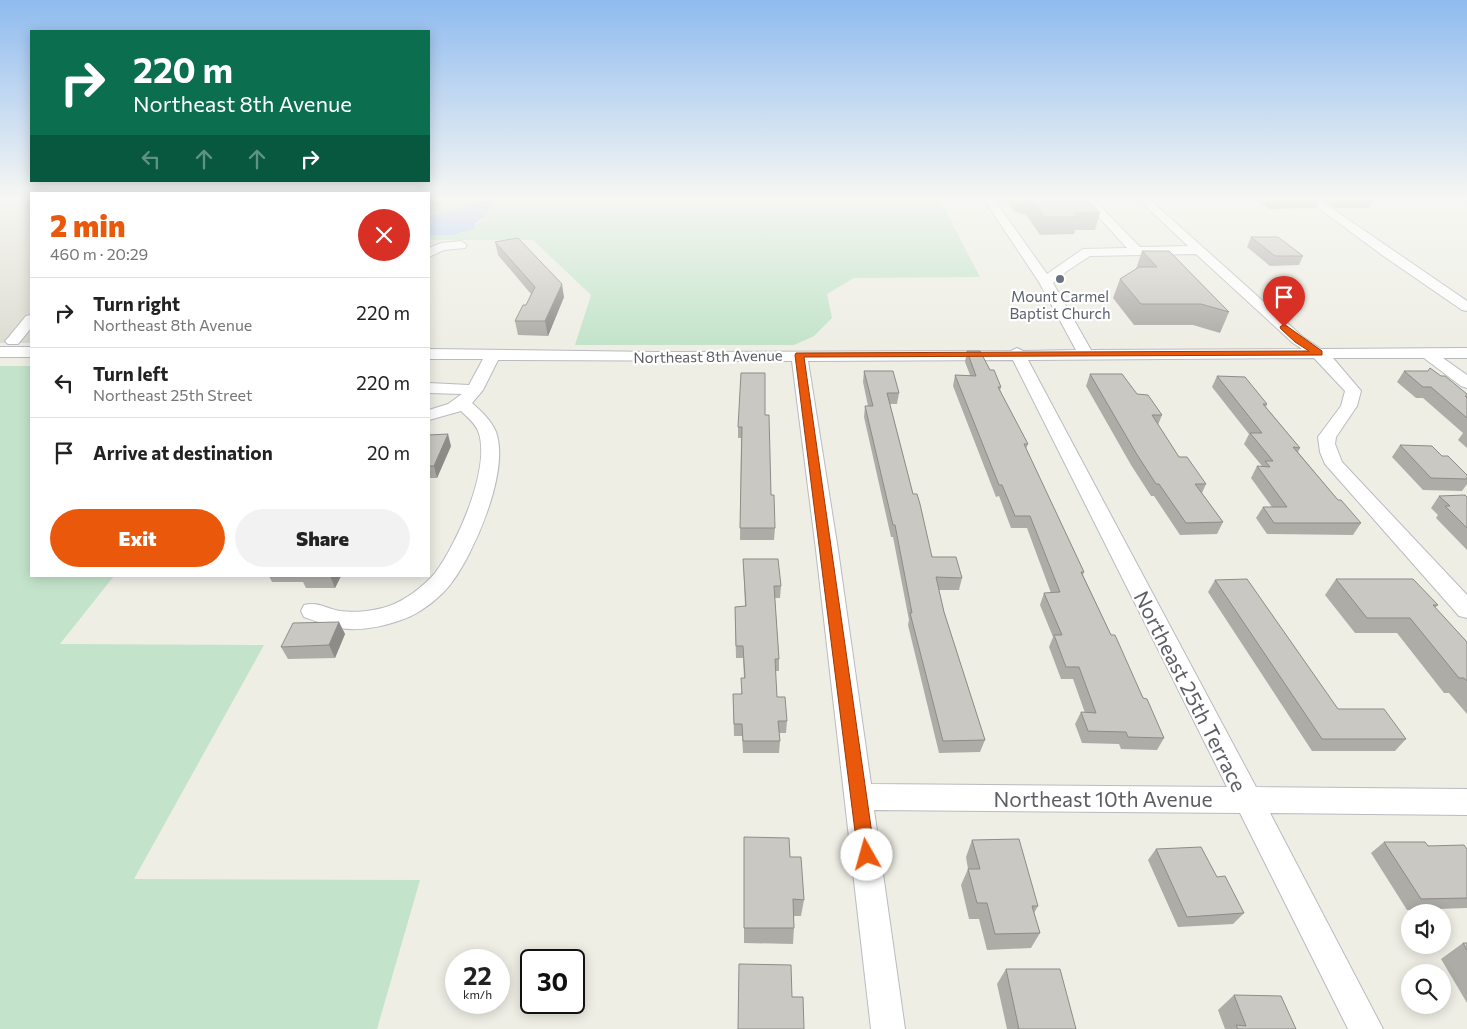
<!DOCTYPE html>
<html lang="en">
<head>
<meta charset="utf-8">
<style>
  :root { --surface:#fff; --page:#f2f2f2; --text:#222; --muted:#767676; --line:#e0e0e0; --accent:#ea580c }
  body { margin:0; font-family:Commissioner,sans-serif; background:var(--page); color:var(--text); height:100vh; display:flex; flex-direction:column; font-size:19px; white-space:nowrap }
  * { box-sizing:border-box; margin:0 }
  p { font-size:16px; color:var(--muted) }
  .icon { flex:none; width:28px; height:28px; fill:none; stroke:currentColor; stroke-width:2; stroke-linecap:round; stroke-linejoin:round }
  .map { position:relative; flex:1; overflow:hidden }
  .side { position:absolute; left:30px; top:192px; width:400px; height:385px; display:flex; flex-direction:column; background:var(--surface); border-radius:0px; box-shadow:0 2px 12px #0003 }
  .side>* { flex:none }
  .top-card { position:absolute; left:30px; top:30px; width:400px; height:152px; border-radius:0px; box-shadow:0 2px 12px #0003; background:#0b6e4f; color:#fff; overflow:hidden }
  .fabs { position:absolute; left:1401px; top:904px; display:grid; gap:10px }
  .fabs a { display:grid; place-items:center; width:50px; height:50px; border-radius:50%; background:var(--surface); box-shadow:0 2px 12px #0003; font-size:25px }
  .speed { position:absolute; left:445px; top:949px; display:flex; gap:10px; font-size:25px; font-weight:700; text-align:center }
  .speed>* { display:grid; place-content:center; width:65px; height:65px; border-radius:50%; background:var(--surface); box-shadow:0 2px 12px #0003; line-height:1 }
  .speed small { font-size:12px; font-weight:400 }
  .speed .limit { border:2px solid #111; border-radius:8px; background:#fff; color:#111 }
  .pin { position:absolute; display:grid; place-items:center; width:42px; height:42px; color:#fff; margin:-51px -21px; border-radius:50% 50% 50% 0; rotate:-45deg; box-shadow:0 0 5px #0007 }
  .pin .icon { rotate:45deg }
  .me { position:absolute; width:55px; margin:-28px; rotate:353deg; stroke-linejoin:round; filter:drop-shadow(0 0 4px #0008) }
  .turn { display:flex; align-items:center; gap:18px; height:105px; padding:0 20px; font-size:22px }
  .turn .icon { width:65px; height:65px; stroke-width:2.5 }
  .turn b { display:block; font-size:35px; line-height:42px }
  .lanes { display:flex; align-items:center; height:48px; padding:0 20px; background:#0003; justify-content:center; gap:25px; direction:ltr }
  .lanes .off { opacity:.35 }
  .round { display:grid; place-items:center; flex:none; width:52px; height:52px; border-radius:26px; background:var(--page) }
  .summary { display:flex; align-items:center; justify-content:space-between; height:85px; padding:0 20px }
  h1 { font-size:30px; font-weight:800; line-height:38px; color:var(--accent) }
  .primary-button { display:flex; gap:10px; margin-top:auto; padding:10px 20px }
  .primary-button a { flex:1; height:58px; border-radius:30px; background:var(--accent); color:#fff; font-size:20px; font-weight:800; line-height:58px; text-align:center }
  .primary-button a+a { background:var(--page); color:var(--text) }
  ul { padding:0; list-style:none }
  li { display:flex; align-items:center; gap:15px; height:70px; padding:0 20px; border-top:1px solid var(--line) }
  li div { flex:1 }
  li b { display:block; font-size:19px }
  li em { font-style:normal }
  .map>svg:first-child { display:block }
  .education { fill:#deddd3 }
  .green { fill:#c3e4ca }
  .water { fill:#aac6f9 }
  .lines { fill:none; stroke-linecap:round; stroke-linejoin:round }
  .minor-casing { stroke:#b9bbc0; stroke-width:2 }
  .minor { fill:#fff; fill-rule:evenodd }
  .wall { fill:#aeaca7 }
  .shaded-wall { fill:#8d8c88 }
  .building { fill:#cac8c2; stroke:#8d8c88 }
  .route { fill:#ea580c; stroke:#983908 }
  .worship-dot { fill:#6b7280; stroke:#fff; stroke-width:2 }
  .labels { text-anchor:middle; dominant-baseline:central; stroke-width:4.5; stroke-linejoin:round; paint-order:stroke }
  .far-worship-label { font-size:15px; fill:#5b616d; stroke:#fff }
  .far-street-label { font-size:15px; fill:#5c5e64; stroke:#fff }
  .near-street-label { font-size:21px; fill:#5c5e64; stroke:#fff }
</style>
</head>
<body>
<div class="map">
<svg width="1467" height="1029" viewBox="0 0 1467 1029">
  <rect width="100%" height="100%" fill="#eeeee5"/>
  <!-- education -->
  <path class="education" d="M0 198H31V343H0Z"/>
  <!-- green -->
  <path class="green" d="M429 198H485L472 204 429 216Z
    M507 198H939L980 277 854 278 827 294 832 318 814 336 794 345H575L591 295 533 240H429V235L462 233 475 226 488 214 490 205Z
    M0 366H31V576H114L60 644 264 645 134 879 420 880 377 1029H0Z"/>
  <!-- water -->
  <path class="water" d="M485 198H507L490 205 488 214 476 223 474 229 452 235H429V216L472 204Z"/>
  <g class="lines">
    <defs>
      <path id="minor" d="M983 198H993L1047 274 1083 249 1127 248 1081 198H1092L1140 247 1188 246 1137 198H1148L1303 337 1321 349 1467 348V358H1443L1467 375V388L1461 386 1424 358H1333L1361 391 1357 406 1336 437 1335 444 1342 462 1467 595V618L1459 616 1325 464 1320 452 1318 437 1341 406 1345 391 1314 358 1028 360 1256 787 1467 789V815L1270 813 1383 1029H1348L1240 813 874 810 905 1029H871L816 550 792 361 498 360 483 390 472 403C481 411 491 420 496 432 510 471 474 554 450 585 440 597 425 609 411 616 391 625 362 632 340 628 328 626 316 621 304 617L301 611 304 605C317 601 328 609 340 611 355 613 375 611 389 606 406 600 424 586 435 573 457 544 492 466 478 431 475 423 467 417 461 411L429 420V410L448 404 462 394 429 393V383L469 385 483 359H429V349L657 352 1011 351 1017 348 1023 351 1076 350 1039 282ZM1196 254 1293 343 1302 349 1091 350 1053 283 1067 271 1090 256ZM1013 360 1227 787 871 784 838 550 808 361Z
        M1305 198H1317L1467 301V311L1462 310 1382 255Z
        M461 241 467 245 465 248 444 250 429 257V248L441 243Z
        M31 315V328L18 344H8L5 341 8 338 26 316Z
        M0 347H31V357H0Z"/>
    </defs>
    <!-- minor casing -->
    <use href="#minor" class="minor-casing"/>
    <!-- minor -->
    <use href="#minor" class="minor"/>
  </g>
  <!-- wall -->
  <path class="wall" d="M1004 198H1085L1100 213 1095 230H1075L1074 234 1040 235 1026 215 1015 212Z
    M1253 198H1316L1320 200 1316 208 1269 209Z
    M1320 198H1370L1373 200 1369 208H1335Z
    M1251 237 1303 256 1299 265 1270 266 1247 247Z
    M495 242 564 297 548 336 518 335 515 321 526 305 531 294 498 255Z
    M1142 251 1229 312 1220 333 1193 325H1134L1113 298 1120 279 1136 269Z
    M967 351 990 370 1001 387 1000 391 1028 444 1026 449 1084 572 1083 575 1111 635 1164 738 1157 750 1121 749 1119 744 1082 743 1075 724 1081 712 1085 713 1073 679H1061L1049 647 1053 637 1040 605 1044 593H1051L1027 528H1011L999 496 996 497 953 386 955 375H970L965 362Z
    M864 371 899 393 897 404H890L913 494 932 557 962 578 959 590H939L944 612 985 740 980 752 939 753 908 625 909 620 893 537H891L864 417 865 406H868L863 382Z
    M1404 371 1441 376 1467 394V448L1458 440 1463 433 1423 398H1416L1397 382Z
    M1090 374 1137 394 1162 415 1158 425 1179 457 1206 484 1202 493 1223 522 1217 534 1180 535 1154 496H1151L1131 465 1086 386Z
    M1217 376 1267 404 1266 407 1300 448 1298 452 1338 500 1361 523 1353 535 1267 534 1256 518 1263 507H1272L1251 478 1257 466H1262L1244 444 1249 434 1212 387Z
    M765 415 771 495 775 528 774 540H740L741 438H738V427Z
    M429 435 451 446 437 478H429Z
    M1400 445 1442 456 1467 475V484L1462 491 1423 490 1392 457Z
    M1439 496 1467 497V550L1436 518 1438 515 1431 508Z
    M743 559 781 586 780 598H775L779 659V671H775L777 697 787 721 786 733H779L780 741 779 753H743L742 736H734L733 694H741L744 678 743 658H736L735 619V607L745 606Z
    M269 576H341L335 588H306L303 582H272Z
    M1336 579 1438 605 1435 608 1467 642V714L1449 693H1444L1397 633H1355L1325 595Z
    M1215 580 1338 709 1406 739 1395 751H1312L1208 592Z
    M339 622 345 634 335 658 288 659 281 647Z
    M744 837 790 857 804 900 801 916H794V928L793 944 744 943Z
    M972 840 1038 906 1034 913 1040 933 1031 948 987 950 979 919H969L961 885 968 869 966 857Z
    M1384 842 1467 849V908L1407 910 1371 853Z
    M1156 849 1217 877 1244 913 1233 924 1178 927 1148 860Z
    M1463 943H1467V1003L1441 959Z
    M1006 969 1076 1029H1007L997 984Z
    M1234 995 1296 1029H1225L1218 1010Z"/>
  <!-- shaded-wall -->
  <path class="shaded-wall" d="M562 284 564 297 548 336 545 321Z
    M448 434 451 446 437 478 434 466Z
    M330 576H341L335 588Z
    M339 622 345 634 335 658 329 645Z"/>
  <!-- building -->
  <path class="building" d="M1028 198H1085L1100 213H1075L1079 217H1044L1030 198Z
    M1268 198H1316L1320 200H1272Z
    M1336 198H1370L1373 200H1339Z
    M1251 237H1278L1303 256H1275Z
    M518 238 562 284 545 321H515L523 305H526L535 287 495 242Z
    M1142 251H1169L1229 312 1201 304H1141L1120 279 1139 267H1157Z
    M967 351H980L990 370H994L1001 387H998L1028 444H1024L1084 572H1081L1111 635H1115L1143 698 1147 699 1164 738 1128 737 1126 732 1088 731 1081 712 1096 713 1079 667H1066L1054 635H1062L1044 593 1060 592 1030 516H1015L1002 485H999L955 375 976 376Z
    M1430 368 1441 376H1445L1467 394V396H1465L1467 398V418L1431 387H1423L1404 371H1428Z
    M864 371H893L899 393H887L913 494H917L920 504 932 557H956L962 578 936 577 944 612 985 740 943 741 910 613H912L895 525H893L865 406H873Z
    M741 373H765V415H769L771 495H774L775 528H740L742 427H738Z
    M1090 374H1122L1137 394 1148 395 1162 415H1152L1179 457H1187L1206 484H1195L1223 522 1186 523 1159 484H1156L1136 453Z
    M1217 376 1245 377 1267 404H1263L1300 448 1293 447 1338 500H1341L1361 523H1274L1263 507H1287L1257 466 1270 467 1265 461H1273L1250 433H1262Z
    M448 434 434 466H429V435Z
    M1400 445 1432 446 1442 456H1448L1467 475V479L1431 478Z
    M1465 495 1467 497V528L1445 506H1450L1439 496Z
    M743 559H778L781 586H774L779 659H775L777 697H785L787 721H778L780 741H743L742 724H734L733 694H742L741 678H745L743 646H736L735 607 746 606Z
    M1247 579 1338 709H1384L1406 739H1322L1215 580Z
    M1336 579H1413L1438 605H1433L1467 642V681L1464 678H1459L1410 618H1367Z
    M339 622 329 645 281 647 293 623Z
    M744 837 789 838 790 857H801L804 900 793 899 794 928H744Z
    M1019 839 1038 906H1032L1040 933 995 934 987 903H977L968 869H980L972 840Z
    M1384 842H1425L1428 846 1464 845 1467 849V898L1421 899Z
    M1201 847 1217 877 1225 876 1244 913 1187 917 1156 849Z
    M1463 943H1467V950Z
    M739 964 791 965 792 997H803L804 1029H738Z
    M1006 969H1060L1076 1029H1019Z
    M1234 995 1281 996 1296 1029H1238L1236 1025 1246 1026Z"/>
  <!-- sky -->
  <linearGradient id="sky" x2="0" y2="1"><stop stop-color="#8fbbef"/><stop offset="0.58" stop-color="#f7f7f3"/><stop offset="1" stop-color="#f7f7f3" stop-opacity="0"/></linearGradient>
  <rect width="1467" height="342" fill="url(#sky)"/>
  <!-- route -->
  <path class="route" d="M1284 324 1322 351V355L804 357 875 855 873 860 867 863 861 860 858 855 795 355 796 353 1309 351 1295 342 1281 329 1280 327Z"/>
  <!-- markers -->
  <circle class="worship-dot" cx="1060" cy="279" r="5"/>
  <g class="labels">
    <!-- far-worship labels -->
    <g class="far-worship-label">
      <text x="1060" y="296">Mount Carmel<tspan x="1060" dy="17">Baptist Church</tspan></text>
    </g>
    <!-- far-street labels -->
    <g class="far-street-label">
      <text transform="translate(708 356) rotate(-1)">Northeast 8th Avenue</text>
    </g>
    <!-- near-street labels -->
    <g class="near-street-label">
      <text transform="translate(1191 691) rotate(63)">Northeast 25th Terrace</text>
      <text x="1103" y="798">Northeast 10th Avenue</text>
    </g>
  </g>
</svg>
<div class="fabs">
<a><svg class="icon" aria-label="sound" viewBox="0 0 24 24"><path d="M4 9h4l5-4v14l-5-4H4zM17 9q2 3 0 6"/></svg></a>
<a><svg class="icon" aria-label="search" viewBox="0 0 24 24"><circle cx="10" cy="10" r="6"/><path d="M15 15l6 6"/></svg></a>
</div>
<div class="speed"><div>22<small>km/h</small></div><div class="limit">30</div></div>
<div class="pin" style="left:1284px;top:327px;background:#d93025"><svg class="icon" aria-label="arrive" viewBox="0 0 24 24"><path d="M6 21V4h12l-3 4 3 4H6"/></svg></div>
<svg class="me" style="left:867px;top:855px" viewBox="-20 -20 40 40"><circle r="19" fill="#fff"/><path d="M0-13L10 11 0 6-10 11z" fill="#ea580c"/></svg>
<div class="top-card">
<div class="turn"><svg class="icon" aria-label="right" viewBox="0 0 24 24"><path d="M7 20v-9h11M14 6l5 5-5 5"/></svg><div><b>220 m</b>Northeast 8th Avenue</div></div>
<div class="lanes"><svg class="icon off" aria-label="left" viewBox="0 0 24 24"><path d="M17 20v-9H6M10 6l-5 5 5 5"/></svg><svg class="icon off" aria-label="ahead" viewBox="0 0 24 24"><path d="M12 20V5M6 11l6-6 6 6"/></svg><svg class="icon off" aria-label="ahead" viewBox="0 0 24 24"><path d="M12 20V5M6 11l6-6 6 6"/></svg><svg class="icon" aria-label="right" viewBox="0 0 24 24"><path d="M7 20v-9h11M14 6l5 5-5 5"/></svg></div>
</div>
<section class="side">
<div class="summary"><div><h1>2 min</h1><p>460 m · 20:29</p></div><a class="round" style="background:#d93025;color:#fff"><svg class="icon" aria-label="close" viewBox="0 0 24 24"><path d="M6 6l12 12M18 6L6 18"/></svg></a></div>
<ul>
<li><svg class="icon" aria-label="right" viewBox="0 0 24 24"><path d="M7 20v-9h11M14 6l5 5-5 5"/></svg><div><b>Turn right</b><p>Northeast 8th Avenue</p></div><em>220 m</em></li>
<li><svg class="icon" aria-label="left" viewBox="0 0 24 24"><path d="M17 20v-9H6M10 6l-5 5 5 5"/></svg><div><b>Turn left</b><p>Northeast 25th Street</p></div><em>220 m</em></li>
<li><svg class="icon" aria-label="arrive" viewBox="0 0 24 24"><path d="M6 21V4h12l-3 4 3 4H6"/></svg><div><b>Arrive at destination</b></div><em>20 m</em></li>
</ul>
<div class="primary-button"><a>Exit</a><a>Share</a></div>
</section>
</div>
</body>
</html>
